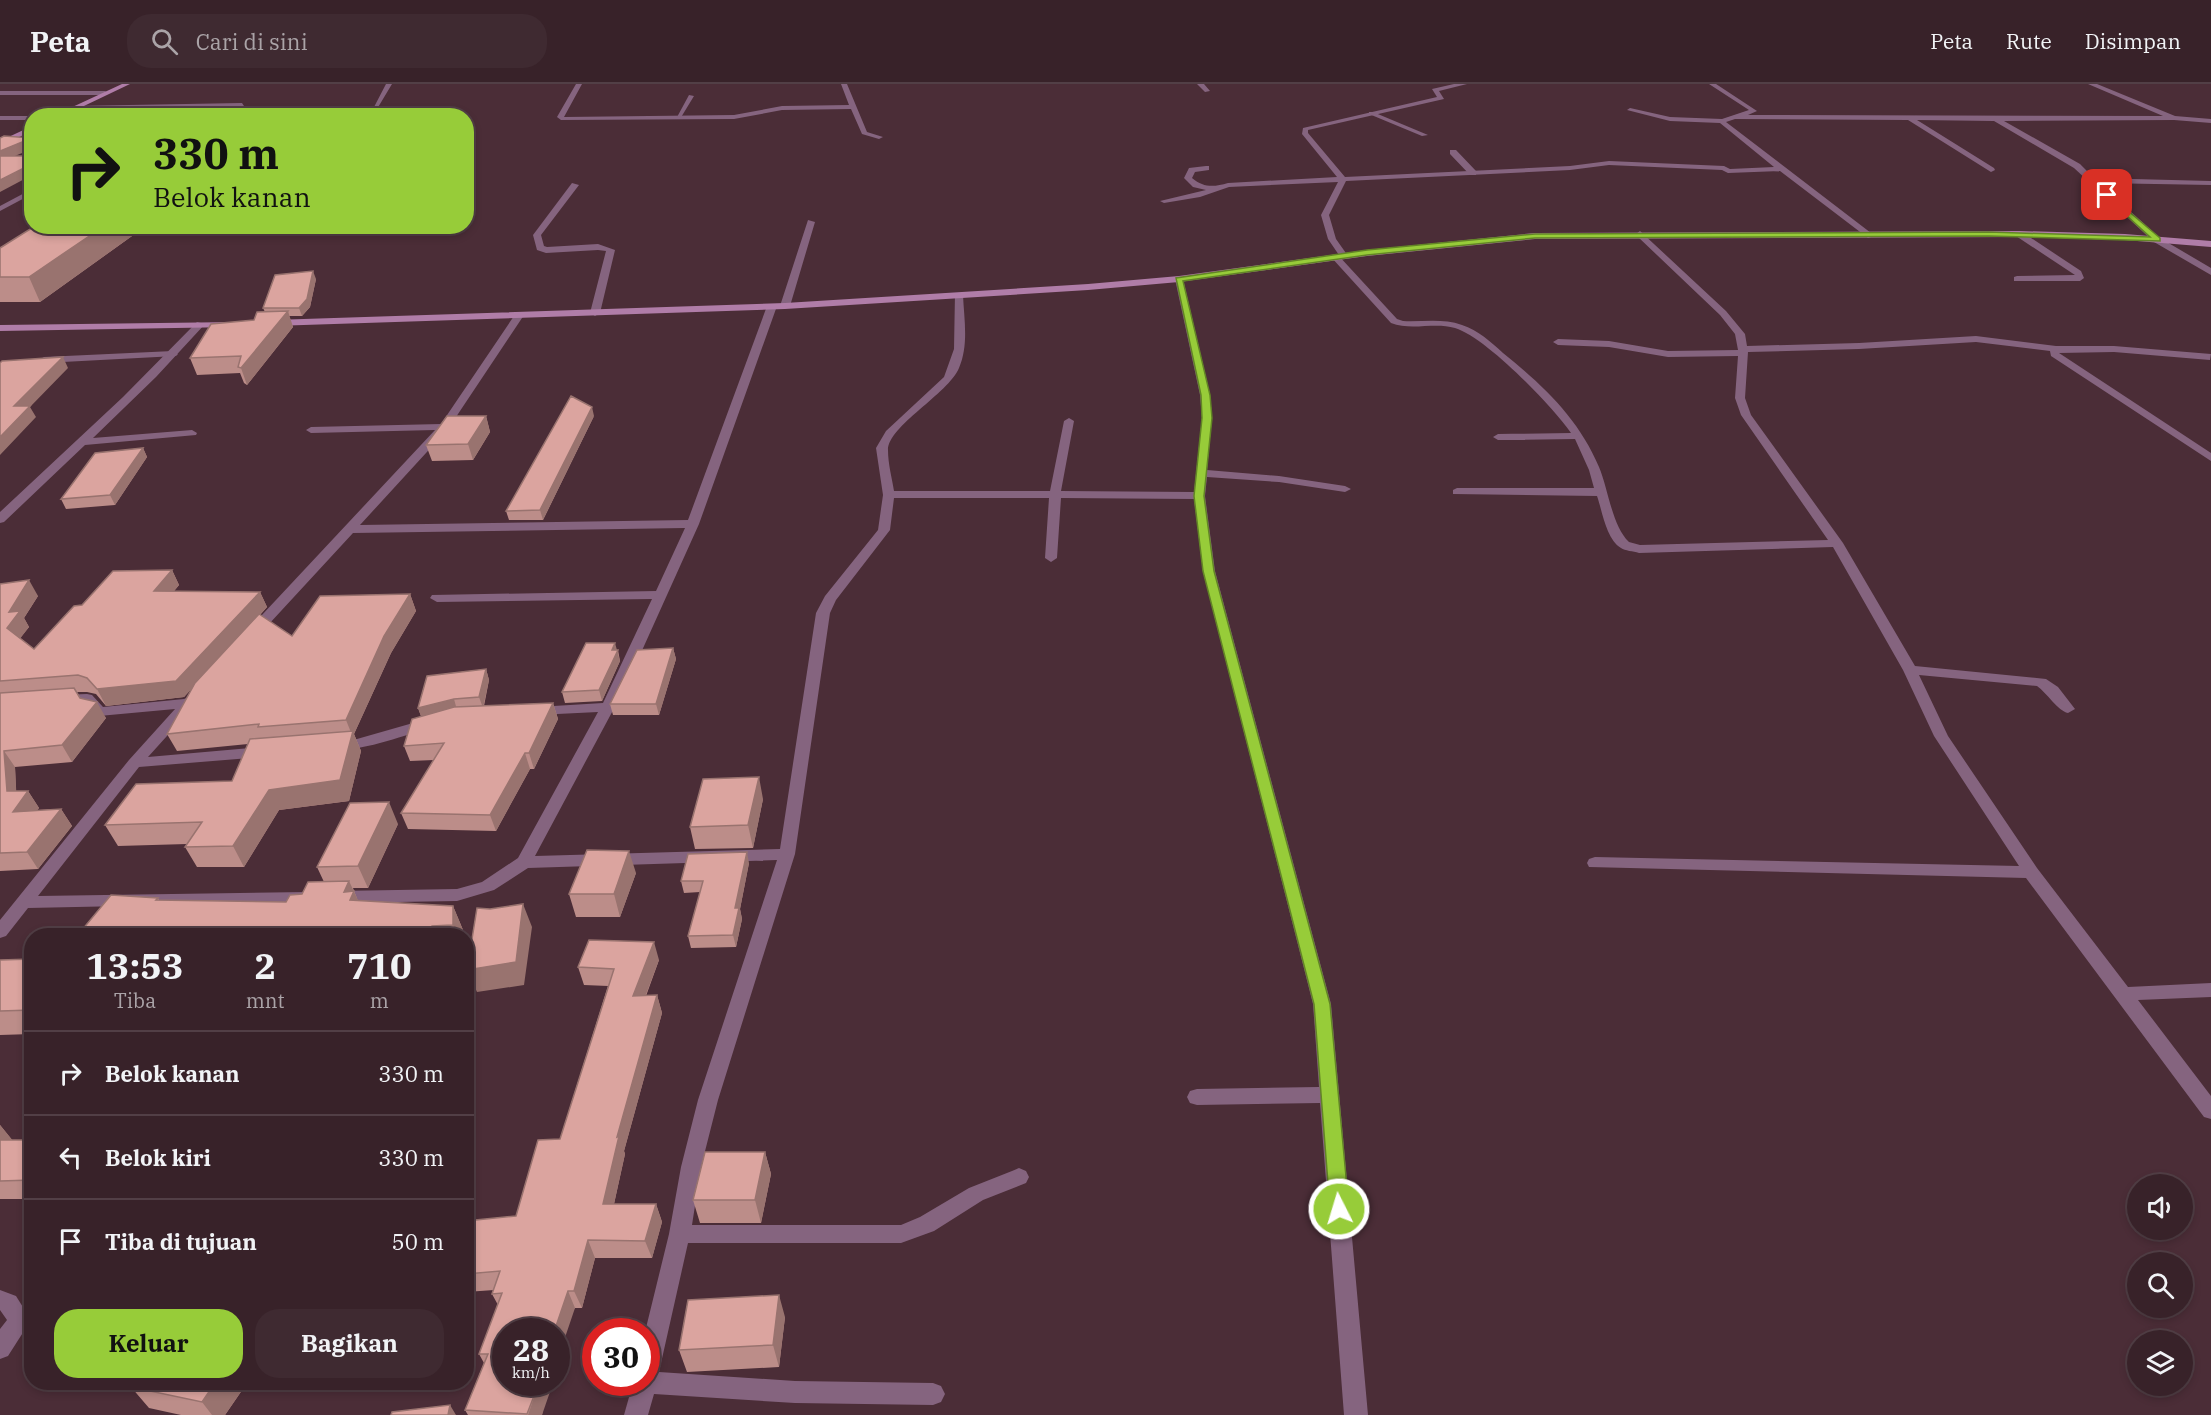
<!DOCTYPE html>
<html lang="id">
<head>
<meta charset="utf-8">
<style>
  :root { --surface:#382229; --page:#3f2a31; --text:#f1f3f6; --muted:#aba4a8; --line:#523f46; --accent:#97cc39 }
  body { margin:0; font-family:"IBM Plex Serif",serif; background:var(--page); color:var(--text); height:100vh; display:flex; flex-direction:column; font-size:22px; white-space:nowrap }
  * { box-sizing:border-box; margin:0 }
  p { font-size:20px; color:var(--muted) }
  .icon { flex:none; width:33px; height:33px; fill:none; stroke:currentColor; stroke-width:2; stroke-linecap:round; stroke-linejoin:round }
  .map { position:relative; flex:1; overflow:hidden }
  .panel { position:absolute; left:24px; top:844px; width:450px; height:462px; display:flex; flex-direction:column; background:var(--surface); border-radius:24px; box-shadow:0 3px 9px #0003,0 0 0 2px var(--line) }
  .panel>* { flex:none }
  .hud { position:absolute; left:24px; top:24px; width:450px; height:126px; border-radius:24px; box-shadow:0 3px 9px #0003,0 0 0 2px var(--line); background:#97cc39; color:#111; overflow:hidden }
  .buttons { position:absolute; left:2127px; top:1090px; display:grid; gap:12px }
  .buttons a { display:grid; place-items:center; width:66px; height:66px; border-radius:50%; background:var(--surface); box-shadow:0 3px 9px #0003,0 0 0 2px var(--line); font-size:30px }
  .speed { position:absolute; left:492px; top:1234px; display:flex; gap:12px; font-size:30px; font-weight:700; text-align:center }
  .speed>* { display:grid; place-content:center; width:78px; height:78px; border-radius:50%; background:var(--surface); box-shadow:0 3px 9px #0003,0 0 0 2px var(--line); line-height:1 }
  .speed small { font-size:15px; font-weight:400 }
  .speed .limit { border:9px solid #d22; background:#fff; color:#111 }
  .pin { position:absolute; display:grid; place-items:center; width:51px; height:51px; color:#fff; margin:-26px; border-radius:12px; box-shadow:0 3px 9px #0006 }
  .me { position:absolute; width:66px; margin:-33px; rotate:355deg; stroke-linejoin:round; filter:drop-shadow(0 0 4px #0008) }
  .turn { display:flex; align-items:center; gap:21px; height:126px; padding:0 30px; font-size:27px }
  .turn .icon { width:78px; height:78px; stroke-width:2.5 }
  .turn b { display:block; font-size:42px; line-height:51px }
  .eta { display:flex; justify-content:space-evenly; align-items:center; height:102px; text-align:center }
  .eta b { font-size:36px; font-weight:700; line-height:42px }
  .cta { display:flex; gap:12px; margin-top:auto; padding:12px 30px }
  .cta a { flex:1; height:69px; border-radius:24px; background:var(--accent); color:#111; font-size:24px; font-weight:700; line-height:69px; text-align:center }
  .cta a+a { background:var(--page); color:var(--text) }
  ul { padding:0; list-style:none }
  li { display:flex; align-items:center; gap:18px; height:84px; padding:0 30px; border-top:2px solid var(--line) }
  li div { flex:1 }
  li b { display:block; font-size:22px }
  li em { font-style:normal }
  header { display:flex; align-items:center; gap:36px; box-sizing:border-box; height:84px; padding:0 30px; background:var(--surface); border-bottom:2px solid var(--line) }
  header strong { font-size:28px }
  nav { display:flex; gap:33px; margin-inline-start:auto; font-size:21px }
  .search { width:420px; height:54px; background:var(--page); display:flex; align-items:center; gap:15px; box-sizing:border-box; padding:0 21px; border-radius:24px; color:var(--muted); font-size:22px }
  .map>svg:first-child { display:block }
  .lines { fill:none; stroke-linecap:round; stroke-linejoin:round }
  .lane { fill:#85647f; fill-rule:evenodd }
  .street { fill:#85647f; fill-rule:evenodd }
  .secondary { fill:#b07da8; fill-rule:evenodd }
  .wall { fill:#bc8d89 }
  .shaded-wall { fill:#99736f }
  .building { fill:#dba49f; stroke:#99736f; stroke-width:1.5 }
  .route { fill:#97cc39; stroke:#628525; stroke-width:1.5 }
</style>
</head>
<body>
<header>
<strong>Peta</strong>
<div class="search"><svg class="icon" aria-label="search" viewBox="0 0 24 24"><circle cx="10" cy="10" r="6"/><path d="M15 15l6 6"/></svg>Cari di sini</div>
<nav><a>Peta</a><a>Rute</a><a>Disimpan</a></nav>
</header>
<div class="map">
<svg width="2211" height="1331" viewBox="0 0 2211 1331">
  <rect width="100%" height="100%" fill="#4b2d37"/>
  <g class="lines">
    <!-- lane -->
    <path class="lane" d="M689 11 694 12 680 35H676Z
      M1369 28H1373L1428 51 1422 52 1369 30Z
      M1450 66H1456L1476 87V91H1470L1450 70Z
      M2016 148H2022L2081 187 2084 194 2080 197H2014V193L2017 192 2075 191 2016 152Z
      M173 267 178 270 176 272 44 279 39 276 44 273Z"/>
    <!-- street -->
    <path class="street" d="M386 0H392L377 25H373Z
      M576 0H582L564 33 734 31 782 22 849 21 841 0H847L867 48 883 53 879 55 862 50 851 25 782 26 734 35 561 36 557 33Z
      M1197 0H1204L1210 7 1205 8Z
      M1454 0H1467L1439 7 1444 15 1308 46V49L1345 93 1570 82 1609 77 1724 82 1730 85 1774 83 1720 39 1670 37 1627 26 1630 24 1670 33 1722 35 1749 26 1709 0H1716L1757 27 1748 31 2163 32 2088 0H2097L2175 32 2211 35V39L2174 36 2004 37 2080 80 2094 94 2211 97V101L2099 99 2160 154 2211 184V191L2154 158 2074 84 1994 37 1917 36 1994 84 1995 86 1991 88 1908 36 1735 35 1726 38 1871 149V153L1868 154 1780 87 1728 89 1722 86 1609 81 1570 86 1346 97 1329 131 1336 155 1348 172 1344 175 1341 174 1328 155 1321 131 1338 98 1229 103 1200 113 1164 119 1160 117 1206 106 1193 103 1184 94 1189 84 1206 82H1209V86L1195 88 1192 94C1204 104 1214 103 1228 99L1337 93 1302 50 1303 44 1437 13 1432 5Z
      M0 7H105L108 9 105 11H0Z
      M242 19 244 22 71 26 68 24 71 22Z
      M0 32H32V36H0Z
      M572 99 579 101 541 151 544 162 547 163 598 160 615 166 600 229 595 232 590 229 606 167 598 166 546 169 537 166 533 151Z
      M32 105V110L0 127V122Z
      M808 136 815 138 790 222 782 224 780 222Z
      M1640 147 1726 227 1745 250 1747 262 1859 259 1976 252 2056 262H2114L2211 270 2210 276 2114 268 2059 269 2211 369V377L2051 272 2050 267 1976 258 1859 265 1748 268 1745 314 1751 331 1843 459 1915 582 2046 595 2058 603 2075 625 2068 629C2058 627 2047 609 2037 602L1919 591 1948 652 2037 784 2128 903 2211 899V913L2138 916 2211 1012V1035L2204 1033 2026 794 1589 783 1587 779 1589 775 1595 773 2019 782 1934 652 1903 586 1833 463 1639 469C1633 467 1625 467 1621 464 1606 455 1602 426 1597 412L1453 410V406L1457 404H1594L1589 386 1575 355 1498 356 1493 353 1498 350 1571 349C1551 321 1487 254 1455 244 1434 238 1411 247 1391 239L1331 173 1338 171 1397 235 1403 237C1423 238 1443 234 1462 241 1478 246 1491 258 1503 269 1543 301 1579 335 1599 383 1608 404 1612 442 1629 458L1640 461 1828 456 1741 331 1735 314 1738 272 1668 273 1609 263 1558 261 1553 258 1558 255 1609 257 1668 267 1738 266 1735 250 1720 231 1637 152 1636 150Z
      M1179 192 1183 195 1210 311 1212 334 1207 386 1279 392 1345 402 1351 405 1345 408 1279 398 1207 393 1205 412 1215 487 1331 920 1368 1331H1344L1320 1019 1197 1021 1190 1019 1187 1013 1190 1007 1197 1005 1319 1003 1313 920 1203 487 1194 415 1061 414 1057 474 1051 478 1045 474 1049 414H894L890 446 836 516 830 529 795 770 718 1016 701 1083 692 1141H901L920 1133 969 1104 1012 1087 1019 1084 1026 1087 1029 1093 1026 1099 983 1116 934 1147 901 1159H688L659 1288 795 1297 933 1299 941 1302 945 1310 941 1318 933 1321 795 1319 654 1310 648 1331H624L633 1299H646L645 1248 669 1150 681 1083 698 1016 777 776 528 784 494 806 457 817 337 819 331 817 329 813 331 809 337 807 457 805 482 798 518 774 598 628 537 631 530 627 537 623 603 619 652 515 437 518 430 514 432 511 656 507 685 444 353 449 257 553H247L245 550 247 547 435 346 311 349 306 346 311 343 441 340 516 229 519 228 524 231 448 345 360 441 688 436 767 222 775 220 777 222 699 440 626 602 535 772 780 765 816 529 825 512 878 446 883 411 876 364 886 347 944 293 954 265 955 209 963 211C964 235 969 261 959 284 948 310 888 342 888 366 888 380 892 394 894 407H1050L1064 337 1069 334 1074 337 1061 407 1194 408 1202 334 1200 311 1175 195Z
      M197 238 205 240 156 293 93 354 192 346 197 349 196 351 85 361 4 438 0 439V428L123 313Z
      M87 610 92 611 103 623 184 615 191 612 196 613 198 616 194 622 148 673 262 663 270 668 262 673 139 683 38 812 307 808 313 810 315 814 313 818 28 824 6 852 0 854V836L129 676 175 625 99 632 94 631 83 618 61 619 54 615 61 611Z
      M427 635 434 640 432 643C414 648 344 675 333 661L335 658 357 655Z
      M0 1206 16 1212 31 1236 8 1272 0 1275V1245L7 1236 0 1226Z"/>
    <!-- secondary -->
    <path class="secondary" d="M122 0H130L63 32H53Z
      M32 42V47L0 62V57Z
      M2019 147 2125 150 2211 157V163L2125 156 2019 153 1535 155 1367 172 1179 198 1088 206 785 225 273 242 268 239 273 236 785 219 1088 200 1179 192 1367 166 1535 149Z
      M237 238 239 240 234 243 0 247V241Z"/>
  </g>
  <!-- wall -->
  <path class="wall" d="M35 142H146L40 218H0V164Z
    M316 195 310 223 302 232H289L293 243 247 301 244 299 240 289 197 291 190 274 254 236 265 228 263 224Z
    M486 332 490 348 473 376 432 377 426 361Z
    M594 332 543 436H509L506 427Z
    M143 364 147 373 115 421 66 425 61 415Z
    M172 486 179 501 174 507 260 508 267 523 260 531 292 552 410 510 416 527 391 569 354 650 361 667 349 717 279 726 244 783H197L185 763 187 760 118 762 105 741 232 697 248 660 177 667 167 650 193 603 184 613 106 622 96 610 87 608H77L80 614 106 634 72 678 15 683 16 707H28L39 724 37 726 61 725 72 742 38 785 0 787V500L38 512 24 534 29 543 20 554 34 565 82 521Z
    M673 564 676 575 659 631H613L610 620Z
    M618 566 620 577 602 617 565 619 562 608Z
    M486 585 489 596 484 622 553 619 558 635 534 685H530L496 747 408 745 401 729 434 676 410 677 404 662 421 632 418 624Z
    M763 715 753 764 695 765 690 743Z
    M398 740 368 804H353L358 817 453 822 463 846V852H77L158 814 159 816 286 818 324 798 317 783Z
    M749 779 740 825 742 835 736 863 691 864 688 852 700 808 684 809 681 797Z
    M636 789 620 833H576L569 810Z
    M32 875V950L0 951V876Z
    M659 876 646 912 657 911 662 929 624 1067 625 1070 614 1120H656L662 1138 652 1174H595L582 1224H575L556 1248 542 1331H468L465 1326 484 1279 479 1270 498 1221 492 1210 494 1206 466 1208V1137L516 1132 560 1055 608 902 584 901 578 883Z
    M0 1041 12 1056H32V1115H0Z
    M765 1068 771 1090 761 1139H700L693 1116Z
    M785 1233 779 1283 687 1288 679 1266Z
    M247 1299 225 1331H181L149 1324 131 1303Z"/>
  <!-- shaded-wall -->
  <path class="shaded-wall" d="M32 54V65L0 78V67Z
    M32 80V91L0 108V96Z
    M104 142H146L40 218 29 193Z
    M313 187 316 195 310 223 302 232 299 224Z
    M288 227 293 243 247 301 241 284Z
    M63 273 68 284 30 323 36 333 0 371V353L14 322Z
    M592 323 594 332 543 436 540 426Z
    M486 332 490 348 473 376 468 360Z
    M143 364 147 373 115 421 110 411Z
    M172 486 179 501 162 522 154 507Z
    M29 496 38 512 24 534 29 543 16 560 7 544 9 528Z
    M260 508 267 523 184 613 106 622 97 605Z
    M410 510 416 527 391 569 354 650 361 667 349 717 279 726 244 783 233 762 269 706 352 651 346 636 384 552Z
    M615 559 620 577 602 617 599 606Z
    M673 564 676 575 659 631 656 620Z
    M486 585 489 596 483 624 479 613Z
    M454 615 457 626 422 635 418 624Z
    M97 618 106 634 72 678 62 661Z
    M553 619 558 635 534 685 529 669Z
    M4 667 15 683 17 722 28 707 39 724 24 745 13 728 7 707Z
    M525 669 530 685 496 747 490 731Z
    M759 693 763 715 753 764 748 741Z
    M389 718 398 740 368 804 358 782Z
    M61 725 72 742 38 785 27 768Z
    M629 767 636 789 620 833 614 810Z
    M747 768 749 779 740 825 742 835 736 863 733 851 735 824Z
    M349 797 365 831 361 840 344 808Z
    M523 820 532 843 524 901 477 908 467 886Z
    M453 822 463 846V852H458L453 841Z
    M432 842 436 852H428Z
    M654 858 659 876 639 929 633 912Z
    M657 911 662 929 624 1067 625 1070 610 1138 603 1120 617 1053Z
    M0 1041 14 1058 0 1073Z
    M765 1068 771 1090 761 1139 755 1116Z
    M656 1120 662 1138 652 1174 645 1157Z
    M588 1156 595 1174 582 1224 574 1207Z
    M568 1207 575 1224 556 1280V1248H554Z
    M779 1211 785 1233 779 1283 773 1261Z
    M215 1299H247L225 1331H212L202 1318Z
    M539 1299H553L542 1331H528Z
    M450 1321 456 1331H448Z"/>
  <!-- building -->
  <path class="building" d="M4 52 32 54 0 67V54Z
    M0 72H32V80L0 96Z
    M35 142H104L29 193H0V164Z
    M313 187 307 215 299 224H263L275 191Z
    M288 227 241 284 238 283 241 272 190 274 211 240 254 236 257 228Z
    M63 273 14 322H30L0 353V279L2 277Z
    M571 312 592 323 540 426 506 427Z
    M447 332H486L468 360 426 361Z
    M143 364 110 411 61 415 95 369Z
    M172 486 154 507 260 508 176 597 97 605 87 594 78 591 0 597V500L29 496 9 528 20 527 7 544 34 565 74 522 82 521 113 487Z
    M410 510 384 552 346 636 258 643 259 640 167 650 195 599 259 530 292 552 320 512Z
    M586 559H615L612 566H618L599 606 562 608Z
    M673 564 656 620H610L637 566Z
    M486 585 479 613 454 615 418 624 427 592Z
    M74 604 80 614 97 618 62 661 4 667 7 707H28L13 728 61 725 27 768 0 769V609Z
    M553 619 529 669H525L490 731 401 729 444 659 404 662 412 635 454 623Z
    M353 647 340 696 269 706 233 762 185 763 202 738 105 741 136 700 232 697 250 655Z
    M759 693 748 741 690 743 703 695Z
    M389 718 358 782 317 783 350 719Z
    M587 766 629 767 614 810H569Z
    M747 768 735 824H739L733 851 688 852 703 797H681L688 770Z
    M349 797 344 808 354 807 350 816 453 822V841L432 842 428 852H368L371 846 282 852H77L111 811 158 814 156 816 286 818 290 811 302 810 308 798Z
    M523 820 516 878 467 886 477 824 490 825Z
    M589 856 654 858 633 912 657 911 617 1053 619 1052 603 1120H656L645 1157 588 1156 574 1207H568L554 1248H506V1299H539L527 1330 465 1326 488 1270H479L502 1209 492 1210 500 1187 466 1190V1137L516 1132 538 1056 560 1055 614 885 578 883Z
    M32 875V926L0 927V876Z
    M0 1056H32V1096L0 1097Z
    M705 1068H765L755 1116H693Z
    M779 1211 773 1261 679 1266 688 1216Z
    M134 1299H215L202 1318 131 1303Z
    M450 1321 448 1331H391L392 1328Z"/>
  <!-- route -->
  <path class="route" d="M2107 109 2160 154V157L1989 152 1535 154 1367 171 1183 197 1210 311 1212 334 1204 412 1214 487 1330 920 1349 1125 1346 1131 1339 1133 1332 1131 1330 1125 1314 920 1203 487 1194 412 1202 334 1201 311 1176 194 1367 166 1535 150 1989 148 2150 153 2105 112Z"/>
</svg>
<div class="buttons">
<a><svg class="icon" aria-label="sound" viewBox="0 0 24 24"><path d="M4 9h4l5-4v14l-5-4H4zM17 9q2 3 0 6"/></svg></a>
<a><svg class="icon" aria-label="search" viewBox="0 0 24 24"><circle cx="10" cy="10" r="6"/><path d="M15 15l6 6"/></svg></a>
<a><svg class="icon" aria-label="layers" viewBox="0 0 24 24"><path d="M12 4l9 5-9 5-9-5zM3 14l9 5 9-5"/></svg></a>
</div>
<div class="speed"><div>28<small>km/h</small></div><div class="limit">30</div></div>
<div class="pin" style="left:2107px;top:111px;background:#d93025"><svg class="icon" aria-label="arrive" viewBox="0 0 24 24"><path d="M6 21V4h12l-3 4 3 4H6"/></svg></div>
<svg class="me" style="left:1339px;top:1125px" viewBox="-20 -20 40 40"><circle r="17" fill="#97cc39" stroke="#fff" stroke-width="3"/><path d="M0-11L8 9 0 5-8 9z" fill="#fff"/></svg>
<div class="hud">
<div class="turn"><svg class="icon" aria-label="right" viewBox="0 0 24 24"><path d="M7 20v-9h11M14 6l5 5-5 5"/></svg><div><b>330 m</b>Belok kanan</div></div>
</div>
<section class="panel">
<div class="eta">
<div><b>13:53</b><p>Tiba</p></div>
<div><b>2</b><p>mnt</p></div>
<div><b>710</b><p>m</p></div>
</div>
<ul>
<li><svg class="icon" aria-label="right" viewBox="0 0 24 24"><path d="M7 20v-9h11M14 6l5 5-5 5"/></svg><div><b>Belok kanan</b></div><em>330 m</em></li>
<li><svg class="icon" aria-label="left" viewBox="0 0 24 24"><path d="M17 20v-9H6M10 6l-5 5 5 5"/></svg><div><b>Belok kiri</b></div><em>330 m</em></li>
<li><svg class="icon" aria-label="arrive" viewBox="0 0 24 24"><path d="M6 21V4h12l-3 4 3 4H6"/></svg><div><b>Tiba di tujuan</b></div><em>50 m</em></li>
</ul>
<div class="cta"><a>Keluar</a><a>Bagikan</a></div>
</section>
</div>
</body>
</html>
